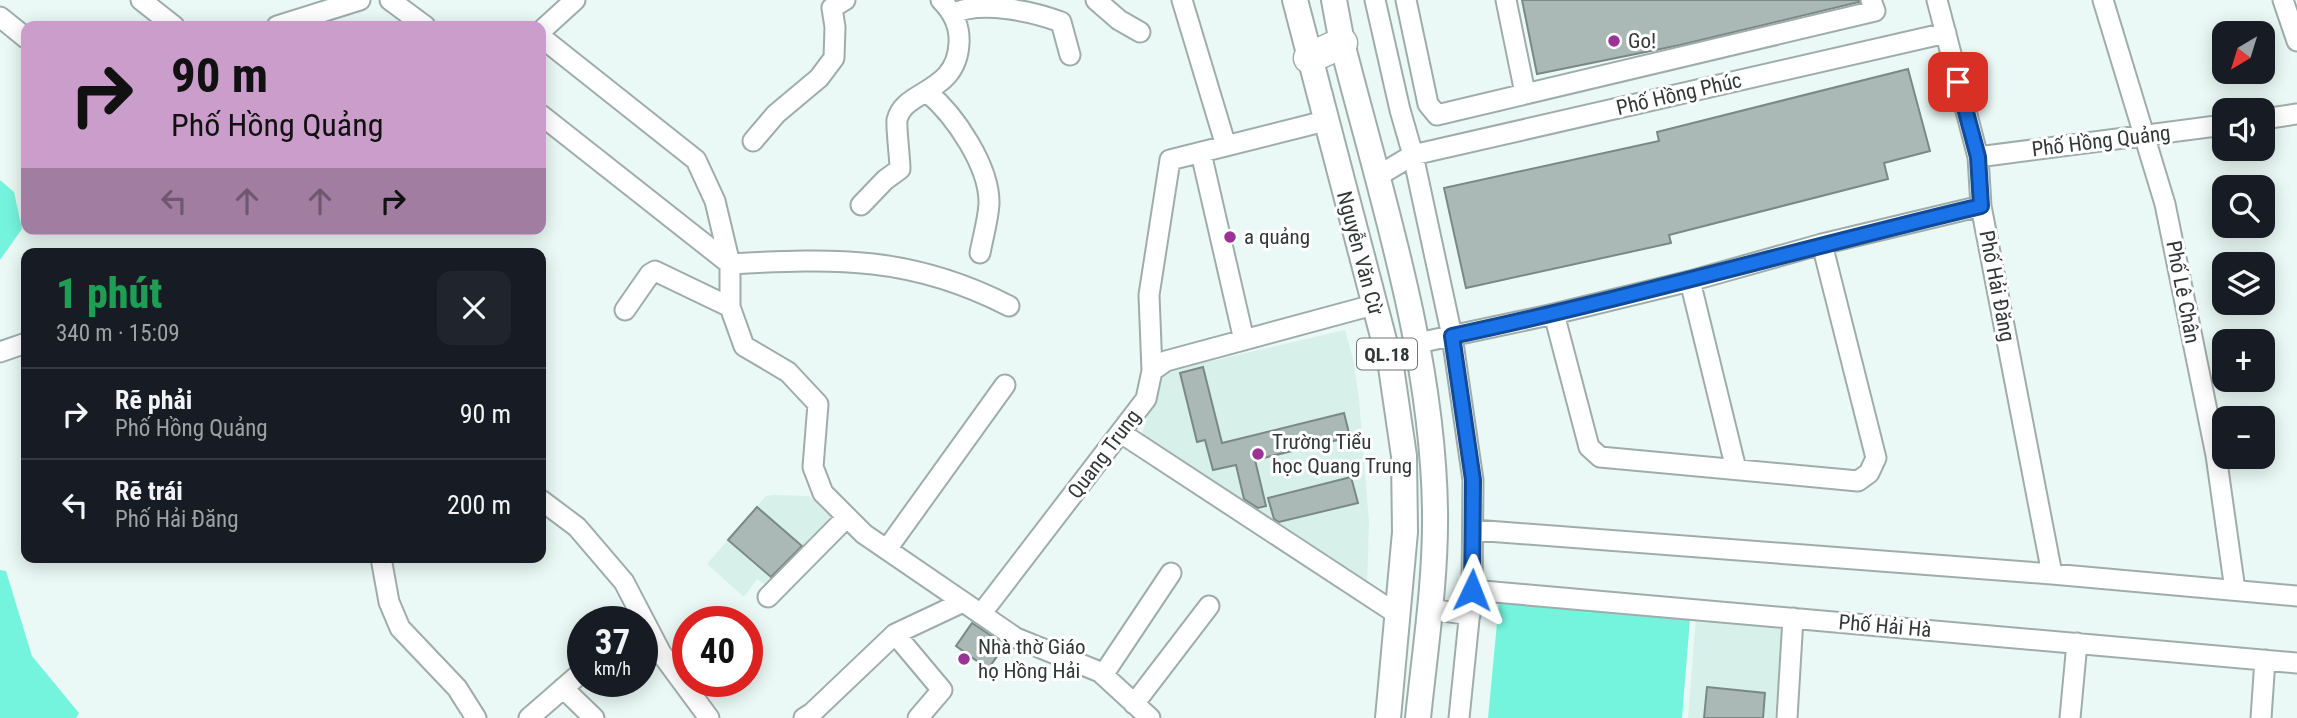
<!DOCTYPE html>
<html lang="vi">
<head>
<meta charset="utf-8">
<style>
  :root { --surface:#171b24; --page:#20242c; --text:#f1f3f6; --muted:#9ea1a6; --line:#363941 }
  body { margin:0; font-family:"Roboto Condensed",sans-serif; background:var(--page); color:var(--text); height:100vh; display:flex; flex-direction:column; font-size:26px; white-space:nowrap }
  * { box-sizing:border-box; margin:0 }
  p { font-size:23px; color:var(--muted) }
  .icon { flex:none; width:38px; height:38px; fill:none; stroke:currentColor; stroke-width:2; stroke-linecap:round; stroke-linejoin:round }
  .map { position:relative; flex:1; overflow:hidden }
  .side { position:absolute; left:21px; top:248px; width:525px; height:315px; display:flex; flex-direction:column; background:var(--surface); border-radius:14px; box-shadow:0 4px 18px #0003 }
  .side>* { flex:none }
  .hud { position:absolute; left:21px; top:21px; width:525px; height:214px; border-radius:14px; box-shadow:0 4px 18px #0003; background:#ca9dcb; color:#111; overflow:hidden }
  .needle { width:46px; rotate:218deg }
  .buttons { position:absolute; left:2212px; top:21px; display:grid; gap:14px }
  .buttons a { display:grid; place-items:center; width:63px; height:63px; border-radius:14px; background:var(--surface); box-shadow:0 4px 18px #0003; font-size:35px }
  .speed { position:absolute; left:567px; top:606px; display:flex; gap:14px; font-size:35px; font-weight:700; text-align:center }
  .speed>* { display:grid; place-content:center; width:91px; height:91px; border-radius:50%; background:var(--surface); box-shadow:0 4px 18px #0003; line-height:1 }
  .speed small { font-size:18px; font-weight:400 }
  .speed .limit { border:10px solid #d22; background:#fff; color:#111 }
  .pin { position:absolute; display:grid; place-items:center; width:60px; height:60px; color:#fff; margin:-30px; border-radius:14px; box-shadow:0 4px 10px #0006 }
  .me { position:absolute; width:77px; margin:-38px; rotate:2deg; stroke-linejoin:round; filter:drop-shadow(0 0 5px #0008) }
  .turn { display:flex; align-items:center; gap:24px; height:147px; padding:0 35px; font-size:32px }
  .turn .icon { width:91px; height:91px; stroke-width:2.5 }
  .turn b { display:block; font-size:49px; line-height:60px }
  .lanes { display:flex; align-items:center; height:66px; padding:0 35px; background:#0003; justify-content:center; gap:35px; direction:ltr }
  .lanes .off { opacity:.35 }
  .round { display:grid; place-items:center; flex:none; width:74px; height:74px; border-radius:14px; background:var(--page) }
  .headline { display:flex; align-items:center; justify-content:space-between; height:119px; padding:0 35px }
  h1 { font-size:42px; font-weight:800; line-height:52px; color:#1e9e55 }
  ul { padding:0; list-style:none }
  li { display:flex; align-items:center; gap:21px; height:91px; padding:0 35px; border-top:2px solid var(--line) }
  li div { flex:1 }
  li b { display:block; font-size:26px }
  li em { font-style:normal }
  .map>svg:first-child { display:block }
  .built { fill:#d7f0ea }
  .green { fill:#75f4dd }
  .building { fill:#aab9b5; stroke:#7b8986; stroke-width:2 }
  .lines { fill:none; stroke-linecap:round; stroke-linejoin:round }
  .minor-casing { stroke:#9fadaa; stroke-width:23 }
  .major-casing { stroke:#9fadaa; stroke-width:28 }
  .highway-casing { stroke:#9fadaa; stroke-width:33 }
  .minor { stroke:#fff; stroke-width:19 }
  .major { stroke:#fff; stroke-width:24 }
  .highway { stroke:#fff; stroke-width:30 }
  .route-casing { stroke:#114b97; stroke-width:18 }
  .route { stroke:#1a73e8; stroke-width:12 }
  .poi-dot { fill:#9b3396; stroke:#fff; stroke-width:2.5 }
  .labels { text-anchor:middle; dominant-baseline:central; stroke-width:6; stroke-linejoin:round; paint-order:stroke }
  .shield { fill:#fff; stroke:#707473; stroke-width:2 }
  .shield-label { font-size:19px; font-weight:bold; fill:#323837 }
  .poi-label { font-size:21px; fill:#323837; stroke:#fff; text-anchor:start }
  .street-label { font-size:21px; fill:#323837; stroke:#fff }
</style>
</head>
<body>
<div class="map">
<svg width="2297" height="718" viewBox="0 0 2297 718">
  <rect width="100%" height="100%" fill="#eaf9f5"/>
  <!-- built -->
  <path class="built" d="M1345 330 1354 363 1359 399 1369 522 1367 583 1138 444 1164 372Z
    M773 495 809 496 835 521 769 587 757 579 744 597 707 564 766 496Z
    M1696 617 1783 627 1775 718H1688Z"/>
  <!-- green -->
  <path class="green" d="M0 180 14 192 22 229 0 260Z
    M0 570 6 571 32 656 79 713 76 718H0Z
    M1499 602 1690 619 1682 718H1488Z"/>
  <!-- building -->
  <path class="building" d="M1522 0H1859V2L1680 45 1537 74Z
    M1908 69 1930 151 1884 163 1888 179 1669 235 1671 243 1466 288 1444 188 1659 141 1657 132Z
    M1203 367 1222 443 1344 413 1350 437 1255 460 1266 506 1258 508 1244 499 1236 465 1213 470 1205 440 1197 442 1180 373Z
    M1351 477 1358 503 1279 522 1274 519 1268 498Z
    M757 507 802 546 771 577 728 540Z
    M972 623 1005 645 988 669 956 646Z
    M1707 687 1765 693 1763 718H1704Z"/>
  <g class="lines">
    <defs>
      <path id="minor" d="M141 0 174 26
        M390 0 425 26
        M1096 0 1119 20 1140 32
        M1182 0 1226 146
        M1375 0 1400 110 1413 155 1452 336 1473 480 1472 590 1459 718
        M1406 0 1428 104 1437 115 1875 11 1871 0
        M1506 0 1525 93
        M1937 0 1978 157 1981 206 2052 574
        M2103 0 2165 204 2216 455 2235 590
        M2283 0 2297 41
        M952 14C980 0 1032 11 1061 22L1070 55
        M0 17 26 38
        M277 26 360 0
        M541 31 575 0
        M541 37 696 160 715 201 730 264V307L744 346 788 372 818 404 813 467 823 493 864 534 1016 638 1100 672 1150 718
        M927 92C955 115 990 167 989 204 988 220 983 237 980 253
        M541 115 730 264C836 258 912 256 1009 306
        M2263 119 2297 114
        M753 141 776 114 819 78 834 58 835 27 832 8 845 0
        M1201 153 1244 340
        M1978 157 2224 125
        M1376 177 1413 155 1946 33
        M861 205 885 180 900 169C900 158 896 128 897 120 904 89 957 94 959 43 960 27 953 12 941 0
        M1690 281 1736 469
        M625 310 650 274 655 271 730 307
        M1554 314 1589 447 1600 457 1858 481 1869 473 1876 458 1822 244
        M1418 343 1554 314 1690 281 1822 244 1981 206
        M0 352 26 343
        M1152 371 1149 295 1170 160 1325 121
        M1121 433 1397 614
        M541 500 577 527 624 582 661 653 709 718
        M1474 530 2052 574 2297 596
        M887 549 1005 385
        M381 558 389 602 400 628 457 688 476 718
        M1472 590 2297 663
        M768 597 847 517
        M1430 609 1470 615
        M981 614 1146 399 1152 371 1166 361 1373 305
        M895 634 942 690 918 718
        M1103 675 1171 573
        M563 688 594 718
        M1134 704 1209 606
        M529 718 583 671
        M804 718 812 713 895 634 963 602
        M1787 718 1793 618
        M2070 718 2077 643
        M2261 718 2265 660"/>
      <path id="major" d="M1295 0 1391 367 1404 456 1405 532 1388 718
        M1334 0 1342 43C1381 196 1433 353 1435 511 1436 580 1425 650 1418 718"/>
      <path id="highway" d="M1309 58 1342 43"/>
    </defs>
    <!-- minor casing -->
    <use href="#minor" class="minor-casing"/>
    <!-- major casing -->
    <use href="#major" class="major-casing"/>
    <!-- highway casing -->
    <use href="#highway" class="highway-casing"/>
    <!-- minor -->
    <use href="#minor" class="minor"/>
    <!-- major -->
    <use href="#major" class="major"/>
    <!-- highway -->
    <use href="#highway" class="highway"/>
  </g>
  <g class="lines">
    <defs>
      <path id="route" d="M1472 590 1473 480 1452 336C1630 298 1804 248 1981 206L1978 157 1958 82"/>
    </defs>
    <!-- route casing -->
    <use href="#route" class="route-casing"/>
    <!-- route -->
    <use href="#route" class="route"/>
  </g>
  <!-- markers -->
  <g class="poi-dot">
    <circle cx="1614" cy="41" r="7"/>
    <circle cx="1230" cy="237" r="7"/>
    <circle cx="1258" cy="454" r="7"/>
    <circle cx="964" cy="659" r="7"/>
  </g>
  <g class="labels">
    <!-- shield labels -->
    <rect class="shield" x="1357" y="338.5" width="60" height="31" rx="5"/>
    <g class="shield-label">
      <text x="1387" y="354">QL.18</text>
    </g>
    <!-- poi labels -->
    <g class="poi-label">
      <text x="1628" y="41">Go!</text>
      <text x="1244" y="237">a quảng</text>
      <text x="1272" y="442">Trường Tiểu<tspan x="1272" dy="24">học Quang Trung</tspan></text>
      <text x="978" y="647">Nhà thờ Giáo<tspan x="978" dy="24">họ Hồng Hải</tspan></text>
    </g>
    <!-- street labels -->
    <g class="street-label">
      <text transform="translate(1679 94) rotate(-13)">Phố Hồng Phúc</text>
      <text transform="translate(2101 141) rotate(-7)">Phố Hồng Quảng</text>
      <text transform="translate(1360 253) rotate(75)">Nguyễn Văn Cừ</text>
      <text transform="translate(1997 286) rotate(79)">Phố Hải Đăng</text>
      <text transform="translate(2183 292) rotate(79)">Phố Lê Chân</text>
      <text transform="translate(1104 454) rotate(-53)">Quang Trung</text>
      <text transform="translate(1885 626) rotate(5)">Phố Hải Hà</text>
    </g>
  </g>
</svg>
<div class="buttons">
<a><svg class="needle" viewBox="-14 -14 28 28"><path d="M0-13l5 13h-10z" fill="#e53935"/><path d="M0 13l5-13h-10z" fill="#9ea1a6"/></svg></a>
<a><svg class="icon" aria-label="sound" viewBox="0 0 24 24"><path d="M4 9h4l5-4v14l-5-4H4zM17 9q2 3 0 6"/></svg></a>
<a><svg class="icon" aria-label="search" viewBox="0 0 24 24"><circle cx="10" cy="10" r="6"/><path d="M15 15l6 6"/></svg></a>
<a><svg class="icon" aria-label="layers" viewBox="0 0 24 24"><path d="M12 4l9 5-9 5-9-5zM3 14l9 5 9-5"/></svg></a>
<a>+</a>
<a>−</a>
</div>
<div class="speed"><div>37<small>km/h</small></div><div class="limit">40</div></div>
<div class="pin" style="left:1958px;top:82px;background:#d93025"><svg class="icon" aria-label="arrive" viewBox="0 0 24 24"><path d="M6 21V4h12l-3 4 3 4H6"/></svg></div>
<svg class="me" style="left:1472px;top:590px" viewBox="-20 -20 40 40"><path d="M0-17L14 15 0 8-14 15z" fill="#1a73e8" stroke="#fff" stroke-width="4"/></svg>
<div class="hud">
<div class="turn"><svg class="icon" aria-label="right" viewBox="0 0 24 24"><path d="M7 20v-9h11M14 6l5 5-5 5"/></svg><div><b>90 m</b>Phố Hồng Quảng</div></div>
<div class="lanes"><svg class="icon off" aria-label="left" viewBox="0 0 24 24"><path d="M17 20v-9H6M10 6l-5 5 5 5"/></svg><svg class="icon off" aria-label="ahead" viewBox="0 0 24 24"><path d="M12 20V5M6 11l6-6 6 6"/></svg><svg class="icon off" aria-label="ahead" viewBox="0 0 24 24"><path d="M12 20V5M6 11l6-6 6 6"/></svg><svg class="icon" aria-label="right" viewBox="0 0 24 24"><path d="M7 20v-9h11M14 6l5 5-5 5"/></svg></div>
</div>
<section class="side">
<div class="headline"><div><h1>1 phút</h1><p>340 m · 15:09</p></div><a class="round"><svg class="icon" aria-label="close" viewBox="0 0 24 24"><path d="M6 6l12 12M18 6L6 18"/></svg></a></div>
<ul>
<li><svg class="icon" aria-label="right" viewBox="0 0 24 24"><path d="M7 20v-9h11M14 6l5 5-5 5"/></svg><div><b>Rẽ phải</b><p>Phố Hồng Quảng</p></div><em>90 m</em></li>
<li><svg class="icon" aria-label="left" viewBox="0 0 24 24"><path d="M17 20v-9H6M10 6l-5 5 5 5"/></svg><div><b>Rẽ trái</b><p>Phố Hải Đăng</p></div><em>200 m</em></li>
</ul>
</section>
</div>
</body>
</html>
